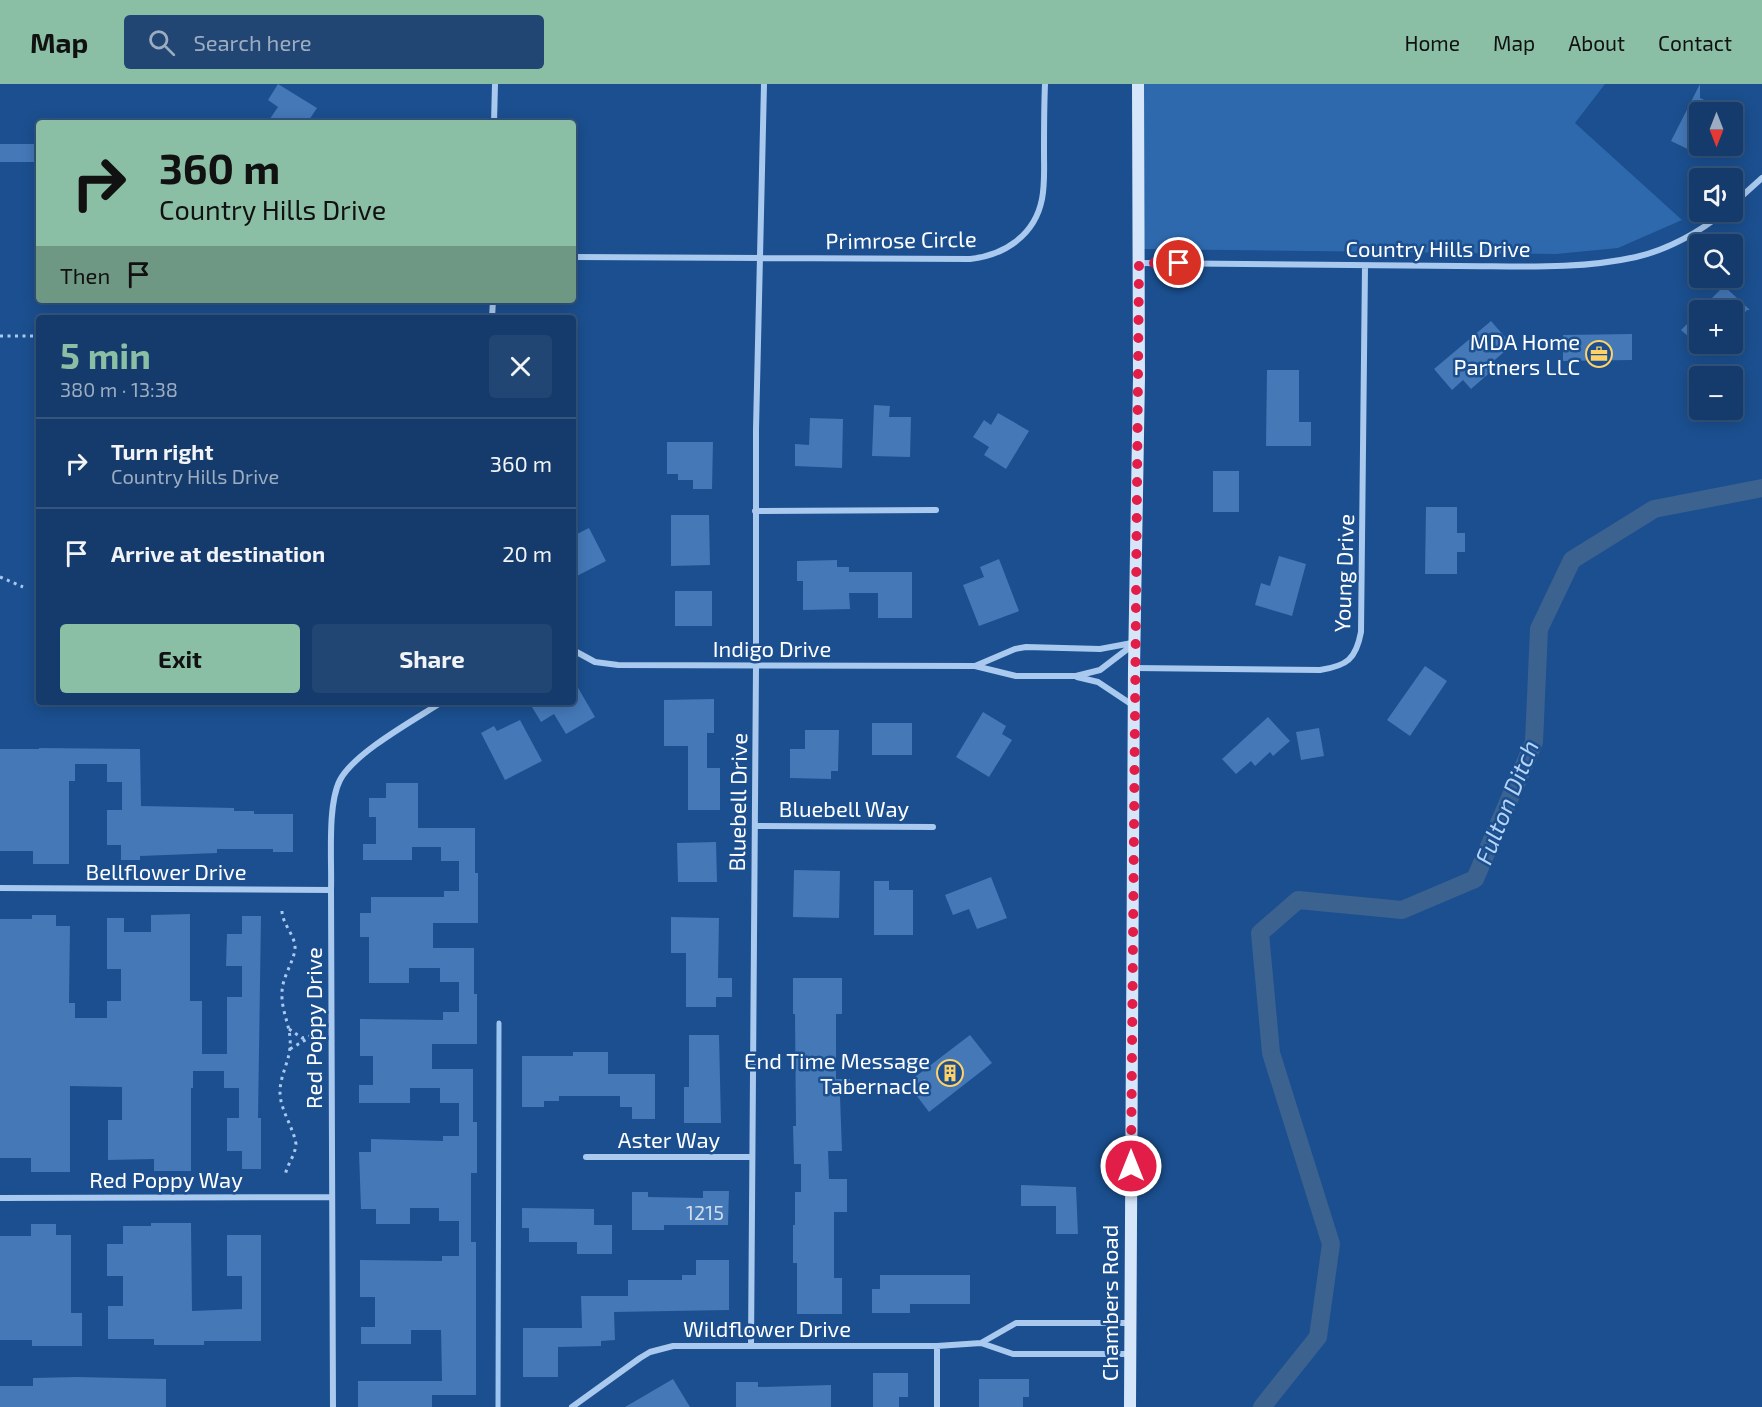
<!DOCTYPE html>
<html lang="en">
<head>
<meta charset="utf-8">
<style>
  :root { --surface:#143b6b; --page:#214673; --text:#f1f3f6; --muted:#9dadc1; --line:#33557e; --accent:#8abfa5 }
  body { margin:0; font-family:"Exo 2",sans-serif; background:var(--page); color:var(--text); height:100vh; display:flex; flex-direction:column; font-size:22px; white-space:nowrap }
  * { box-sizing:border-box; margin:0 }
  p { font-size:20px; color:var(--muted) }
  .icon { flex:none; width:33px; height:33px; fill:none; stroke:currentColor; stroke-width:2; stroke-linecap:round; stroke-linejoin:round }
  .map { position:relative; flex:1; overflow:hidden }
  .details { position:absolute; left:36px; top:231px; width:540px; height:390px; display:flex; flex-direction:column; background:var(--surface); border-radius:6px; box-shadow:0 3px 15px #0003,0 0 0 2px var(--line) }
  .details>* { flex:none }
  .guide { position:absolute; left:36px; top:36px; width:540px; height:183px; border-radius:6px; box-shadow:0 3px 15px #0003,0 0 0 2px var(--line); background:#8abfa5; color:#111; overflow:hidden }
  .needle { width:39px; rotate:180deg }
  .tools { position:absolute; left:1689px; top:18px; display:grid; gap:12px }
  .tools a { display:grid; place-items:center; width:54px; height:54px; border-radius:6px; background:var(--surface); box-shadow:0 3px 15px #0003,0 0 0 2px var(--line); font-size:30px }
  .pin { position:absolute; display:grid; place-items:center; width:51px; height:51px; color:#fff; margin:-26px; border:3px solid #fff; border-radius:50%; box-shadow:0 2px 6px #0007 }
  .me { position:absolute; width:66px; margin:-33px; rotate:0deg; stroke-linejoin:round; filter:drop-shadow(0 0 4px #0008) }
  .turn { display:flex; align-items:center; gap:21px; height:126px; padding:0 24px; font-size:27px }
  .turn .icon { width:78px; height:78px; stroke-width:2.5 }
  .turn b { display:block; font-size:42px; line-height:51px }
  .then { display:flex; align-items:center; height:57px; padding:0 24px; background:#0003; gap:12px; font-size:22px }
  .round { display:grid; place-items:center; flex:none; width:63px; height:63px; border-radius:6px; background:var(--page) }
  .overview { display:flex; align-items:center; justify-content:space-between; height:102px; padding:0 24px }
  h1 { font-size:36px; font-weight:700; line-height:45px; color:var(--accent) }
  .action { display:flex; gap:12px; margin-top:auto; padding:12px 24px }
  .action a { flex:1; height:69px; border-radius:6px; background:var(--accent); color:#111; font-size:24px; font-weight:700; line-height:69px; text-align:center }
  .action a+a { background:var(--page); color:var(--text) }
  ul { padding:0; list-style:none }
  li { display:flex; align-items:center; gap:18px; height:90px; padding:0 24px; border-top:2px solid var(--line) }
  li div { flex:1 }
  li b { display:block; font-size:22px }
  li em { font-style:normal }
  header { display:flex; align-items:center; gap:36px; box-sizing:border-box; height:84px; padding:0 30px; background:var(--accent); color:#111 }
  header strong { font-size:28px }
  nav { display:flex; gap:33px; margin-inline-start:auto; font-size:21px }
  .search { width:420px; height:54px; background:var(--page); display:flex; align-items:center; gap:15px; box-sizing:border-box; padding:0 21px; border-radius:6px; color:var(--muted); font-size:22px }
  .map>svg:first-child { display:block }
  .green { fill:#2e69ad }
  .lines { fill:none; stroke-linecap:round; stroke-linejoin:round }
  .stream { stroke:#9cc4f0; stroke-width:5 }
  .canal { stroke:#3c6290; stroke-width:18 }
  .building { fill:#4478b7 }
  .path { stroke:#a9c9ee; stroke-width:3; stroke-dasharray:3 4.5; stroke-linecap:butt }
  .street { stroke:#a9c9ee; stroke-width:6 }
  .secondary { stroke:#d6e6fa; stroke-width:12 }
  .route { stroke:#e11d48; stroke-width:10; stroke-dasharray:0 18 }
  .labels { text-anchor:middle; dominant-baseline:central; stroke-width:5; stroke-linejoin:round; paint-order:stroke }
  .number-label { font-size:20px; fill:#d0dded }
  .street-label { font-size:22px; fill:#fff; stroke:#1b4f8f }
  .poi-label { font-size:22px; fill:#fff; stroke:#1b4f8f; text-anchor:end }
  .water-label { font-size:24px; font-style:italic; fill:#b5d3f5; stroke:#1b4f8f }
</style>
</head>
<body>
<header>
<strong>Map</strong>
<div class="search"><svg class="icon" aria-label="search" viewBox="0 0 24 24"><circle cx="10" cy="10" r="6"/><path d="M15 15l6 6"/></svg>Search here</div>
<nav><a>Home</a><a>Map</a><a>About</a><a>Contact</a></nav>
</header>
<div class="map">
<svg width="1762" height="1323" viewBox="0 0 1762 1323">
  <rect width="100%" height="100%" fill="#1b4f8f"/>
  <!-- green -->
  <path class="green" d="M1137 0H1605L1575 39 1682 136 1618 164 1556 170 1139 165Z"/>
  <g class="lines">
    <!-- stream -->
    <path class="stream" d="M498 1323 499 939"/>
    <!-- canal -->
    <path class="canal" d="M1262 1323 1318 1253 1331 1160 1271 969 1260 849 1298 816 1402 826 1475 795 1534 658 1539 545 1572 476 1654 425 1762 404"/>
  </g>
  <!-- building -->
  <path class="building" d="M278 0 317 24 307 39H267L278 23 268 16Z
    M1700 0V14L1711 19 1706 28H1700V71L1671 57Z
    M0 60H39V78H0Z
    M1724 202 1750 226H1747L1732 242V226H1700Z
    M1700 227V263L1681 246Z
    M1491 237 1512 261 1489 281 1494 285 1471 305 1463 296 1452 306 1434 285Z
    M1632 250V276L1563 277V251Z
    M1267 286H1299V338H1311V362H1266Z
    M874 321 890 322 889 333H911L910 373 872 372Z
    M998 329 1029 347 1006 385 984 371 989 363 973 353 984 336 991 341Z
    M810 334 843 335 842 384 795 382V360L809 361Z
    M667 358H713L712 405H693V396H678V390H667Z
    M1213 387H1239V428H1213Z
    M1426 423H1457V449H1465V468H1457V490H1425Z
    M671 431H709L710 481 671 482Z
    M589 444 606 477 573 494V452Z
    M1279 472 1306 480 1292 532 1255 521 1261 499 1270 502Z
    M999 475 1019 527 979 542 963 501 984 493 980 483Z
    M837 476V483H849V488H912V534H878V509H849L850 525 803 526V497H797V477Z
    M675 507H712V542H675Z
    M1425 582 1447 597 1410 652 1387 636Z
    M573 595 595 633 566 650 554 630 541 638 529 618H573Z
    M714 615V649H707V684H720V726H688V662H664V616Z
    M983 628 1006 642 1002 650 1012 656 989 693 956 673Z
    M1268 633 1290 657 1273 672 1270 668 1255 682 1251 677 1236 690 1222 675Z
    M520 636 542 677 505 696 481 649 494 642 497 647Z
    M872 639H912V671H872Z
    M1319 644 1324 672 1301 676 1296 648Z
    M805 646H839L838 687H831V695L790 694V665H805Z
    M39 664 140 665 141 722 234 724V727H254V730H293V768H273V765H217V769L140 772V776H121V761H107V726H122V698H107V680H75V697H69V780H33V767H0V665H39Z
    M386 699H418V744H475V789H478V839H433V864H474V910H477V960H432V985H473V1038H477V1089H471V1158H476V1311H432V1323H358V1297H442L441 1246H411V1260H361V1243H375V1213H360V1176L442 1177V1172H459V1137H439V1124H410V1140H376V1125H361L359 1068H371V1055L443 1057V1052H459V1019H440V1004H410V1019H359V1001H373V972H360V935L443 936V928H459V898H440V884H409V899H369V853H360V829H371V813H444V807H459V777H441V763H412V776H363V760H376V733H369V714H386Z
    M716 758 717 798H678L677 759Z
    M794 786 840 787 839 834 793 833Z
    M991 793 1007 834 977 845 969 825 953 831 945 811Z
    M874 797H889V806H913V851H874Z
    M190 830V917H202V970H227V913H242V882H226L227 850H242V832H261L258 1034H261V1085H242V1067H227V1034H239V1004H224V987H193V1004H191V1087H154V1075L108 1076V1036H122V1003L70 1002V1088H31V1074H0V835H32V831H56V842H70L69 919H75V934H107V917H121V885H107V834H124V848H151V831Z
    M671 833 719 834 718 894H732V913H716V923H686V869H671Z
    M793 894H842V930H836V995H850V1012H840L842 1067H828L829 1095H847V1128H834V1194H842V1230H797V1179H793V1141H795V1108H801V1080H794L793 1042H796L795 930H793Z
    M689 951H719L721 1039H684V1003H689Z
    M970 951 992 979 929 1028 907 999Z
    M573 968H608V990H655V1035H632V1023H620V1012H559V1017H544V1023H522V972H573Z
    M1021 1101 1076 1103 1078 1150H1056V1122H1021Z
    M703 1107H729L728 1141H664V1146H632V1108H648V1113L703 1114Z
    M522 1124 594 1125V1141H612V1170H577V1158H529V1144H522Z
    M151 1139H191L192 1227 242 1225V1192H227V1151H261V1257H204V1261H154V1255H108V1222H123V1192H107V1160H123V1142H151Z
    M31 1140H56V1151H71V1229H82V1262H32V1256H0V1152H31Z
    M696 1176H729V1226L614 1228 615 1256 601 1257V1262L558 1263V1293H523V1244H582L581 1212H628V1196H682V1191H696Z
    M880 1191H970V1220H910V1229H872V1205H880Z
    M873 1289H908V1313H899V1323H873Z
    M77 1293 166 1295V1323H0V1302H33V1294Z
    M673 1295 690 1323H625Z
    M979 1295H1029V1313H1023V1323H979Z
    M736 1298H758V1303L831 1301V1323H736Z"/>
  <g class="lines">
    <!-- path -->
    <path class="path" d="M0 252H39
      M0 493 23 503
      M282 827C282 840 296 852 295 865 293 880 282 893 282 909 281 928 292 944 290 963 289 978 280 992 280 1008 280 1026 293 1042 296 1060 295 1073 286 1081 285 1093
      M289 945 302 954 310 952
      M290 965 312 952"/>
    <!-- street -->
    <path class="street" d="M494 39 495 0
      M1732 121 1762 94
      M573 173 970 175C1005 171 1035 151 1042 115 1045 100 1044 84 1044 69 1044 46 1044 23 1045 0
      M1139 179C1246 180 1352 182 1458 182 1517 182 1578 186 1636 173 1667 166 1700 148 1724 128
      M492 234 493 216
      M755 427 936 426
      M573 566 595 578 618 581 975 582 1016 592H1076L1100 586 1134 560
      M975 582 1015 565 1026 563 1100 565 1132 559
      M1134 584 1320 586C1347 582 1356 575 1361 548L1365 182
      M1077 593 1098 598 1134 622
      M755 742 933 743
      M0 804 331 806
      M586 1073H752
      M0 1114 332 1113
      M981 1259 1016 1239H1129
      M751 1262 756 582V345L764 0
      M333 1323 331 806C332 777 327 721 340 696 354 669 414 636 442 618
      M572 1323 640 1274 650 1268 673 1262H937L981 1259 1013 1270H1129
      M937 1323V1262"/>
    <!-- secondary -->
    <path class="secondary" d="M1130 1323 1134 584 1139 293 1138 0"/>
  </g>
  <g class="lines">
    <!-- route -->
    <path class="route" d="M1131 1082 1139 179H1179"/>
  </g>
  <!-- icons -->
  <defs>
    <symbol id="office-ring" viewBox="-11 -11 22 22"><circle r="9.5" fill="#1b4f8f" stroke="#ffd166" stroke-width="1.5"/><path d="M-6-3h4V-5.5h4V-3h4V5H-6ZM-1-4.5V-3h2v-1.5ZM-6 0V1H6V0Z" fill="#ffd166"/></symbol>
    <symbol id="building-ring" viewBox="-11 -11 22 22"><circle r="9.5" fill="#1b4f8f" stroke="#ffd166" stroke-width="1.5"/><path d="M-4-6H4V6H1V3H-1V6H-4ZM-2.5-4.3h1.7v1.8h-1.7ZM.8-4.3h1.7v1.8H.8ZM-2.5-1h1.7V.8h-1.7ZM.8-1h1.7V.8H.8Z" fill="#ffd166"/></symbol>
  </defs>
  <g fill-rule="evenodd">
    <use href="#office-ring" x="1584" y="255" width="30" height="30"/>
    <use href="#building-ring" x="935" y="974" width="30" height="30"/>
  </g>
  <g class="labels">
    <!-- number labels -->
    <g class="number-label">
      <text x="705" y="1128">1215</text>
    </g>
    <!-- street labels -->
    <g class="street-label">
      <text transform="translate(901 155) rotate(-1)">Primrose Circle</text>
      <text x="1438" y="164">Country Hills Drive</text>
      <text transform="translate(1343 489) rotate(-88)">Young Drive</text>
      <text x="772" y="564">Indigo Drive</text>
      <text transform="translate(737 718) rotate(-89)">Bluebell Drive</text>
      <text x="844" y="724">Bluebell Way</text>
      <text x="166" y="787">Bellflower Drive</text>
      <text transform="translate(313 944) rotate(-90)">Red Poppy Drive</text>
      <text x="669" y="1055">Aster Way</text>
      <text x="166" y="1095">Red Poppy Way</text>
      <text transform="translate(1109 1219) rotate(-90)">Chambers Road</text>
      <text x="767" y="1244">Wildflower Drive</text>
    </g>
    <!-- poi labels -->
    <g class="poi-label">
      <text x="1580" y="257">MDA Home<tspan x="1580" dy="25">Partners LLC</tspan></text>
      <text x="930" y="976">End Time Message<tspan x="930" dy="25">Tabernacle</tspan></text>
    </g>
    <!-- water labels -->
    <g class="water-label">
      <text transform="translate(1506 718) rotate(-68)">Fulton Ditch</text>
    </g>
  </g>
</svg>
<div class="tools">
<a><svg class="needle" viewBox="-14 -14 28 28"><path d="M0-13l5 13h-10z" fill="#e53935"/><path d="M0 13l5-13h-10z" fill="#9dadc1"/></svg></a>
<a><svg class="icon" aria-label="sound" viewBox="0 0 24 24"><path d="M4 9h4l5-4v14l-5-4H4zM17 9q2 3 0 6"/></svg></a>
<a><svg class="icon" aria-label="search" viewBox="0 0 24 24"><circle cx="10" cy="10" r="6"/><path d="M15 15l6 6"/></svg></a>
<a>+</a>
<a>−</a>
</div>
<div class="pin" style="left:1179px;top:179px;background:#d93025"><svg class="icon" aria-label="arrive" viewBox="0 0 24 24"><path d="M6 21V4h12l-3 4 3 4H6"/></svg></div>
<svg class="me" style="left:1131px;top:1082px" viewBox="-20 -20 40 40"><circle r="17" fill="#e11d48" stroke="#fff" stroke-width="3"/><path d="M0-11L8 9 0 5-8 9z" fill="#fff"/></svg>
<div class="guide">
<div class="turn"><svg class="icon" aria-label="right" viewBox="0 0 24 24"><path d="M7 20v-9h11M14 6l5 5-5 5"/></svg><div><b>360 m</b>Country Hills Drive</div></div>
<div class="then">Then<svg class="icon" aria-label="arrive" viewBox="0 0 24 24"><path d="M6 21V4h12l-3 4 3 4H6"/></svg></div>
</div>
<section class="details">
<div class="overview"><div><h1>5 min</h1><p>380 m · 13:38</p></div><a class="round"><svg class="icon" aria-label="close" viewBox="0 0 24 24"><path d="M6 6l12 12M18 6L6 18"/></svg></a></div>
<ul>
<li><svg class="icon" aria-label="right" viewBox="0 0 24 24"><path d="M7 20v-9h11M14 6l5 5-5 5"/></svg><div><b>Turn right</b><p>Country Hills Drive</p></div><em>360 m</em></li>
<li><svg class="icon" aria-label="arrive" viewBox="0 0 24 24"><path d="M6 21V4h12l-3 4 3 4H6"/></svg><div><b>Arrive at destination</b></div><em>20 m</em></li>
</ul>
<div class="action"><a>Exit</a><a>Share</a></div>
</section>
</div>
</body>
</html>
